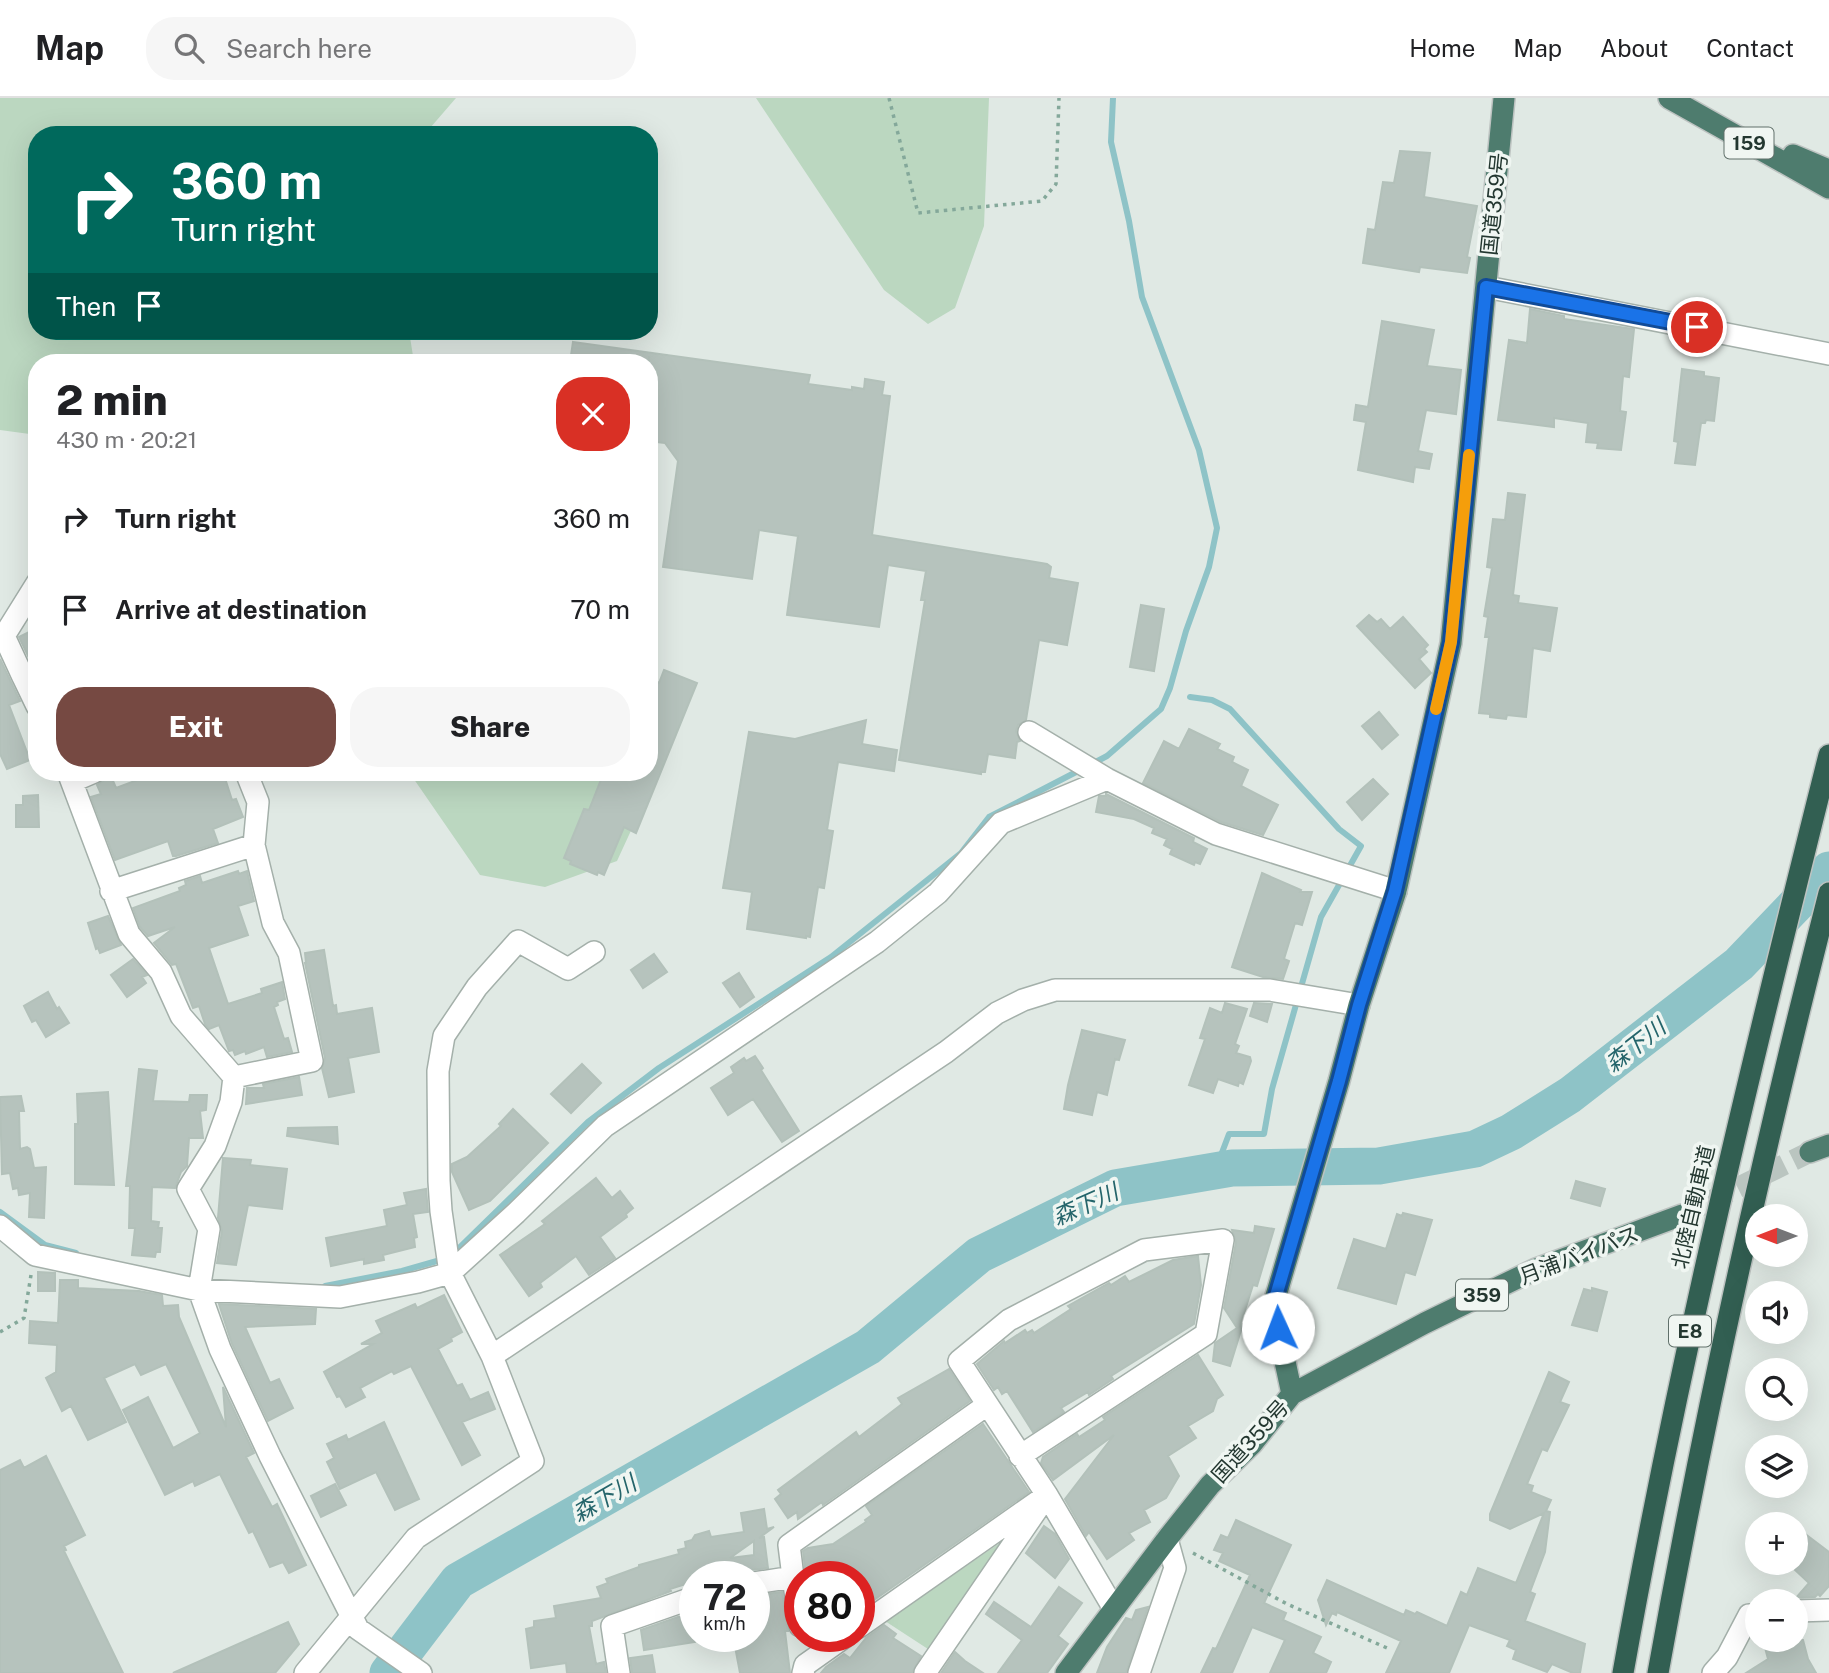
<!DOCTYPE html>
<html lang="en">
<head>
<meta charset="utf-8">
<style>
  :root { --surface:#fff; --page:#f6f6f6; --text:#202124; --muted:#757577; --line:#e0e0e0; --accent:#764942 }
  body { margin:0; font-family:"Public Sans","Noto Sans JP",sans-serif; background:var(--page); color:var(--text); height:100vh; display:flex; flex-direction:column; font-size:26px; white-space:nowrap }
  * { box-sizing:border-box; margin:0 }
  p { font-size:23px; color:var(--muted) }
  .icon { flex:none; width:38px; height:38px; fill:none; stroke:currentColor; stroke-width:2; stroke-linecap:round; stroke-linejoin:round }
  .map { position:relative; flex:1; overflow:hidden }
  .sheet { position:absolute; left:28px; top:256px; width:630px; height:427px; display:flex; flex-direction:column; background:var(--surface); border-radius:28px; box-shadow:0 7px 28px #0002 }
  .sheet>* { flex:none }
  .hud { position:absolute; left:28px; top:28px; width:630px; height:214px; border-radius:28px; box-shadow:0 7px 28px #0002; background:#00695c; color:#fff; overflow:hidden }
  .needle { width:46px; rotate:270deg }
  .buttons { position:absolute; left:1745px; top:1106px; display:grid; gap:14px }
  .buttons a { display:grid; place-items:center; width:63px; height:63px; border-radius:50%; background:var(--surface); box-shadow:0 7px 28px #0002; font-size:35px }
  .speed { position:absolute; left:679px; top:1463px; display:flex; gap:14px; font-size:35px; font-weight:700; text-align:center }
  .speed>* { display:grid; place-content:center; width:91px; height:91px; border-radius:50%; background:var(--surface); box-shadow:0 7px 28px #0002; line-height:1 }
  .speed small { font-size:18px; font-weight:400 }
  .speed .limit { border:10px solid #d22; background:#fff; color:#111 }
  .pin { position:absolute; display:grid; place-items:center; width:60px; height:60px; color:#fff; margin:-30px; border:4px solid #fff; border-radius:50%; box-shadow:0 2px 7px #0007 }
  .me { position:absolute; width:77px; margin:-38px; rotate:358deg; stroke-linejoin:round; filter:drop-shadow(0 0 5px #0008) }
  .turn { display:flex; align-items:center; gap:24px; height:147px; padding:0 28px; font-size:32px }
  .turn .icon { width:91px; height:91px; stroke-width:2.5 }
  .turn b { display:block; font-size:49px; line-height:60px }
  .then { display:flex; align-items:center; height:66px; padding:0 28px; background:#0003; gap:14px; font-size:26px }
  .round { display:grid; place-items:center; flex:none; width:74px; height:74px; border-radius:28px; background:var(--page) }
  .head { display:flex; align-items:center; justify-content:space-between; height:119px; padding:0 28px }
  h1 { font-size:42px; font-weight:800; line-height:52px }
  .primary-button { display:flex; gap:14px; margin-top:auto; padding:14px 28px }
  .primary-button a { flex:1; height:80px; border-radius:28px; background:var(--accent); color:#fff; font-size:28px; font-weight:800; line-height:80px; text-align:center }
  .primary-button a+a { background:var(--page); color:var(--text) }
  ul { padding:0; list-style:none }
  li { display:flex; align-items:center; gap:21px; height:91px; padding:0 28px }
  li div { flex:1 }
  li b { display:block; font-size:26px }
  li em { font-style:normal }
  header { display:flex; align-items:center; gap:42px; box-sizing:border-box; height:98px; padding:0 35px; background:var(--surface); border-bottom:2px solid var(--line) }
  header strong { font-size:33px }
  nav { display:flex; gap:38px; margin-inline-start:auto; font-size:24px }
  .search { width:490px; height:63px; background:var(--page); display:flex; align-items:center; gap:18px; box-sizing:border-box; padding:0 24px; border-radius:28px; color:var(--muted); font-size:26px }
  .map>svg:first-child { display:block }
  .green { fill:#bbd7c0 }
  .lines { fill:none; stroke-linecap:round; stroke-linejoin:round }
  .stream { stroke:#8ec3c7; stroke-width:6 }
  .river { stroke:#8ec3c7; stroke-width:37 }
  .building { fill:#b6c3bd; stroke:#b3c1ba; stroke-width:2; fill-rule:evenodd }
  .trunk-tunnel { stroke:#bac5c0; stroke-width:21; stroke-dasharray:21 10; stroke-linecap:butt }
  .minor-casing { stroke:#a4b0aa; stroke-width:24 }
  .trunk-casing { stroke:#bdc3c1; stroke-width:24 }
  .motorway-casing { stroke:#bdc3c1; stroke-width:24 }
  .path { stroke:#84a89a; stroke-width:3.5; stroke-dasharray:3.5 5; stroke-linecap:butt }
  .minor { stroke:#fff; stroke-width:21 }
  .trunk { stroke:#4e7c6e; stroke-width:21 }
  .motorway { stroke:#325f52; stroke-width:21 }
  .route-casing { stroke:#114b97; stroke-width:18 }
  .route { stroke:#1a73e8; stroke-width:12 }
  .slow { stroke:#f59e0b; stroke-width:12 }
  .labels { text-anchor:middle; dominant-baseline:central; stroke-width:7; stroke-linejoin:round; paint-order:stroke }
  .shield { fill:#f0f6f2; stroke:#60706a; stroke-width:2 }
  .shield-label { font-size:19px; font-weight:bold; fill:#233730 }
  .street-label { font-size:21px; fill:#233730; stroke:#f0f6f2 }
  .water-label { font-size:23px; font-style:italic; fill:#25656b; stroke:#f0f6f2 }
</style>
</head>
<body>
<header>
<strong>Map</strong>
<div class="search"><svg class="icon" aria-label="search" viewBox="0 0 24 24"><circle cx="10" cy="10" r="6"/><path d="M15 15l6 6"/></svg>Search here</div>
<nav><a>Home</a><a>Map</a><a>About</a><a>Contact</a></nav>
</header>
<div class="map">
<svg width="1829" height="1575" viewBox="0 0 1829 1575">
  <rect width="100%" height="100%" fill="#e0e9e4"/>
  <!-- green -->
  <path class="green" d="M0 0H456L424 37H37V233H409L414 264H37V337L0 332Z
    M756 0H989L984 128 955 210 928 226 884 192Z
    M649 541 657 676 617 763 545 789 480 777 409 674H649Z
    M1013 1436 931 1553 885 1523Z"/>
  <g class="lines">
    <!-- stream -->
    <path class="stream" d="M1190 599 1212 602 1230 611 1339 731 1361 748 1321 819 1272 991 1264 1036H1229L1215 1073
      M1090 667 1107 658 1161 611 1170 590 1186 533 1209 469 1217 430 1199 352 1142 199 1129 123 1111 44 1113 0
      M0 1114 45 1147 76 1155
      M453 1156 588 1024 659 970 831 859 961 755 989 719 1080 672
      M325 1188 402 1173 444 1161"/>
    <!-- river -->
    <path class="river" d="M388 1575 458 1483 868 1249 979 1157 1115 1090 1232 1070 1379 1068 1475 1051 1511 1034 1570 997 1739 866 1829 772"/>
  </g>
  <!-- building -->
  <path class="building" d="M1400 53 1430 55 1424 99 1477 108 1467 159 1470 160 1467 175 1420 169 1419 174 1363 165 1368 131 1375 132 1383 84 1394 85Z
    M1530 211 1564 218V221L1634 231 1629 279 1623 278 1620 313 1626 314 1621 352 1597 350 1598 345 1586 344 1588 325 1554 320V329L1498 322 1509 242 1527 245Z
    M1382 223 1434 232 1427 268 1461 272 1456 316 1426 312 1418 353 1432 356 1429 371 1415 369 1413 384 1358 372 1366 324 1354 322 1356 307 1368 309Z
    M573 244 810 277 808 286 852 292V289L864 291 865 281 884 284 882 297 890 298 872 437 1047 466 1051 469 1049 480 1078 485 1067 547 1039 542 1026 622 1018 627 1016 633 1020 643 1017 644 1015 660 988 656 985 674H981V676L899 662 925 502H921L926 473 888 467 879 529 787 517 798 438 759 432 752 481 663 469 678 363 665 345 649 343V258V264H570Z
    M1682 271 1704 274V278L1719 280 1714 323 1706 322 1705 325H1701L1695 367 1675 365 1678 344 1674 343Z
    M1508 395 1525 397 1513 497 1519 498 1518 505 1557 510 1550 553 1533 550 1526 619 1507 617 1506 621 1490 619V616L1479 615 1489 539H1485L1488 519 1484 518 1492 470 1487 469 1493 421 1505 422Z
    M1141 507 1164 511 1154 573 1130 569Z
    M1369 517 1377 524 1381 521 1390 531 1403 519 1428 547 1424 551 1427 554 1419 561 1431 575 1415 590 1357 528Z
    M37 530V560L30 562 19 539Z
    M0 561 20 603 9 607 30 662 7 671 0 656Z
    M664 572 697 585 636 735 624 729 604 777 598 774 597 777 570 766 571 763 564 760 584 711 589 712 604 674H649V581L659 585Z
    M1379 614 1398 637 1382 651 1362 628Z
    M866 622 862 646 897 652 894 673 838 664 827 732 833 733 824 790 818 789 810 839 806 838V840L747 831 752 794 723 790 749 634 795 641Z
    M1189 631 1220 646 1217 651 1234 659 1232 664 1248 672 1241 688 1278 707 1263 737 1221 724 1143 685 1164 643 1179 651Z
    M159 674H223L232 702 236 701 243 719 213 731 218 745 176 758H173L168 743 115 762 91 699 101 696 97 687 111 678 116 690Z
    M1373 681 1388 696 1362 722 1347 704Z
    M1106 696 1194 740 1193 744 1207 751 1200 766 1195 764 1194 767 1170 756 1172 751 1164 747 1167 741 1152 735 1154 730 1134 721 1096 714 1099 698H1106Z
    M38 697 39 729H16V707H23V698Z
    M238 773 239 776 247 773 254 803 238 808 248 837 209 850 228 906 262 895 261 891 282 884 285 901 277 904 278 907 274 909 284 941 288 940 292 954 267 959 264 949 246 956 245 953 235 957 233 952 229 953 219 927 209 931 205 926 199 908 193 910 176 866 172 867 154 845 175 829 148 838 140 829 133 810 180 793 179 790 186 787 185 783 200 778 202 785Z
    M1262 775 1301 792 1300 794H1312L1302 827 1295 825 1284 861 1289 863 1283 881 1263 879 1232 869Z
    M108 818 121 847 100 855 98 850 96 851 88 825Z
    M324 852 333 908 336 907 337 916 372 910 379 954 348 960 354 994 329 999 322 970 325 960 305 865H306L305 855Z
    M654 856 667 874 643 890 631 872Z
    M133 861 147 877 142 879 146 885 127 899 111 877Z
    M739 875 754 899 740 909 723 885Z
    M48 894 57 911 59 909 69 925 46 939 36 922 32 924 24 908Z
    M1225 905 1247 911 1235 946 1239 948 1236 955 1250 959 1251 963 1243 986 1239 984 1238 988 1218 981 1213 995 1189 987 1205 941 1200 940 1210 910 1222 915Z
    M1254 905 1272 906 1267 924 1250 918Z
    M1082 932 1125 942 1119 962 1115 961 1107 997 1097 994 1092 1017 1064 1011 1068 987Z
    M755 958 763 970 761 972 799 1033 782 1044 753 1001 728 1017 711 990 734 975 731 969 744 960 746 963Z
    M582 966 601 985 571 1015 551 996Z
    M139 971 157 973 153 1003 189 1004 190 997H207L206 1012 200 1013 203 1040H189L187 1068 181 1074 175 1090 152 1089 151 1123 159 1124 158 1130H162L160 1154H156L155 1159 132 1157 135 1130H129L130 1088H126Z
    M299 979 302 997 246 1006 247 990H264L263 986Z
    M108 994 114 1087 75 1086V1026H78L77 996Z
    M21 998 24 1013H19L20 1051 27 1049 30 1051 34 1070 46 1069 44 1120 29 1119 30 1095 19 1097 18 1090 13 1091 10 1075 2 1076 0 999Z
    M513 1011 548 1045 490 1103 469 1112 452 1074V1066L467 1059 501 1028 499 1026Z
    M337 1029 338 1046 287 1038 288 1030Z
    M223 1060 251 1062 250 1067 287 1071 282 1111 248 1107 236 1167 217 1165 222 1133 218 1120Z
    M596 1080 612 1100 620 1093 633 1110 626 1116 627 1119 600 1139 615 1160 589 1177 576 1158 540 1185 542 1189 529 1198 500 1157 545 1126 542 1123Z
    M1576 1083 1605 1091 1600 1108 1571 1100Z
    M426 1091 428 1114 413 1116 417 1139 414 1140 415 1149 383 1157 384 1162 364 1166V1161L331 1168 326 1140 387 1128 384 1112 407 1107 404 1095Z
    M1403 1115 1432 1122 1415 1177 1405 1174 1396 1206 1338 1190 1354 1141 1386 1151 1397 1116 1402 1118Z
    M1255 1128 1274 1131 1257 1188 1253 1187 1240 1228 1243 1226 1230 1268 1213 1263 1215 1245 1237 1230 1224 1210 1236 1144 1232 1132 1254 1135Z
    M1198 1158 1201 1187 1194 1226 1111 1278 1113 1281 1089 1297 1088 1294 1061 1310 1064 1314 1033 1334 1007 1293 1002 1296 998 1289 994 1292 977 1266 1004 1243 1005 1245 1025 1232 1027 1235 1032 1232 1034 1235 1071 1211 1068 1208 1109 1185 1111 1187 1125 1178 1129 1184 1173 1162Z
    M38 1174 55 1175V1193H38Z
    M60 1182H78V1190L139 1193 162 1197 163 1208 178 1207 179 1219 226 1329 223 1289 254 1355 246 1359 272 1409 277 1406 306 1467 289 1475 283 1464 270 1469 253 1433 249 1435 220 1376 195 1388 193 1383 165 1397 123 1312 148 1299 173 1350 200 1335 166 1266 141 1277 135 1266 104 1280 126 1324 88 1342 71 1308 62 1313 46 1280 56 1274 57 1247 29 1245 30 1223 58 1225Z
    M1592 1190 1607 1194 1597 1233 1572 1227 1584 1191 1592 1193Z
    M444 1197 462 1234 451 1240 452 1243 438 1251 457 1288 462 1286 470 1302 488 1294 495 1311 462 1324 480 1357 462 1367 411 1268 394 1276 392 1273 360 1290 365 1299 346 1309 340 1298 337 1299 324 1274 373 1246H361L382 1235 376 1223 415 1206 417 1210Z
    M219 1206 316 1211 315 1226 245 1229 270 1285 279 1281 293 1310 268 1323 232 1246Z
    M1198 1257 1223 1297 1217 1301 1213 1313 1188 1328 1196 1340 1168 1358 1179 1378 1166 1400 1144 1412 1150 1424 1129 1435 1134 1442 1107 1461 1089 1434 1086 1438 1065 1401 1114 1337 1053 1382 1041 1365 1043 1359 1077 1336 1079 1339 1105 1322 1103 1319Z
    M949 1271 970 1303 823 1407 822 1404 798 1421 797 1414 788 1420 775 1401 781 1396 778 1392 856 1334 859 1339 902 1306 898 1300Z
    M1549 1274 1569 1284 1560 1304 1569 1307 1547 1353 1542 1351 1527 1386 1533 1388 1531 1394 1551 1402 1546 1413 1550 1414 1545 1454 1530 1494 1535 1496 1525 1523 1585 1546 1580 1575H1573L1552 1566 1547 1574 1513 1561 1516 1552 1507 1548 1510 1542 1469 1527 1449 1575H1386L1401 1543 1337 1514 1336 1517 1332 1515 1326 1527 1318 1502 1327 1482 1404 1517 1406 1512 1415 1516 1417 1514 1447 1528 1461 1494 1467 1497 1478 1470 1516 1485 1544 1415 1510 1431 1490 1422V1416Z
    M384 1324 419 1401 395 1412 376 1374 340 1391 327 1364 334 1360 327 1346 346 1337 348 1342Z
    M983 1326 1029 1394 868 1506 859 1493V1479H806L803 1453 808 1450 833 1446 866 1424 865 1422 872 1417 866 1408Z
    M46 1358 85 1437 64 1448 66 1452 64 1453 123 1575H0V1372L20 1362 24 1370Z
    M335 1386 346 1407 321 1419 311 1398Z
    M764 1411 767 1431 774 1429 759 1440 764 1439 768 1470 751 1472 743 1479H695V1483L670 1491 671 1493 592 1523V1528H589L596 1566 604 1564 606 1575H567L566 1565 531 1570 526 1531 534 1529V1523L556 1520 554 1508 601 1500 597 1489 608 1485 606 1481 639 1469V1467L679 1456 678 1452 686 1450 685 1444 692 1442 695 1437 709 1433 711 1439 744 1434 741 1415ZM754 1443V1457L730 1460Z
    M1236 1422 1291 1447 1264 1505 1286 1515 1283 1522 1321 1539 1313 1555 1331 1564 1326 1575H1270L1285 1542 1252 1529 1232 1575H1201L1213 1550 1216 1551 1250 1477 1219 1463 1223 1455 1214 1452 1221 1437 1228 1440Z
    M1044 1428 1055 1436 1069 1461 1055 1480 1026 1455Z
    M1804 1435 1829 1454V1488L1820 1498 1818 1496 1815 1499 1796 1500 1809 1485 1792 1469 1796 1466V1445Z
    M1059 1489 1082 1505 1058 1538 1068 1546 1047 1575H998L1022 1542 986 1516 994 1504 1031 1529Z
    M782 1494 788 1533H785L790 1575H740L733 1538H754V1498Z
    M1148 1509 1126 1575H1097L1107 1549 1126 1520 1132 1522 1136 1512Z
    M695 1518V1544L644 1552 641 1532 678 1519Z
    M288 1524 299 1546 275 1575H173Z
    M884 1527 896 1536 893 1540 921 1558 912 1575H821L826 1569 844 1556 850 1560 866 1540Z
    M1763 1542H1803L1808 1561 1816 1575H1746L1768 1561Z
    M955 1554 965 1563 983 1575H941Z
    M652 1557 655 1575H632L630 1560Z"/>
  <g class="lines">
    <!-- trunk-tunnel -->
    <path class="trunk-tunnel" d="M1682 1117 1810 1054"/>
    <defs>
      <path id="minor" d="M1486 189 1829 256
        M37 573 23 579 37 608
        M23 579 4 538 37 485
        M1029 634 1107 681 1216 736 1396 793
        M68 674 129 836 161 874 181 918 234 979 312 963 289 855 273 825 254 747 258 704 246 674
        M73 683 94 674
        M111 793 254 747
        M234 979 231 1004 215 1048 188 1091 209 1131 199 1192 220 1251 270 1358 358 1531 421 1575
        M0 1128 35 1157 199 1192 340 1199 418 1184 450 1175 516 1115 605 1028 877 844 938 795 1001 725 1107 681
        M492 1258 946 954 997 915 1023 902 1055 892H1270L1359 907
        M1020 1358 1206 1236 1223 1142 1144 1152 1009 1222 959 1263 1047 1397 1114 1511
        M793 1479 789 1447 987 1307
        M754 1485 793 1479 800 1528
        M1796 1513 1829 1512
        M859 1529 1047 1397
        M305 1575 416 1440 533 1363 492 1258 450 1175 441 1113 439 1083 438 973 444 938 477 889 518 843 568 871 594 854
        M619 1575 612 1528 695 1499
        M803 1575 805 1567 846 1538
        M925 1575 1040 1407
        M1139 1575 1175 1470 1167 1441
        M1713 1575 1727 1559 1749 1517H1757"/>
      <path id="trunk" d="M1669 0 1829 90
        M1793 57 1829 72
        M1810 1054 1829 1047
        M1292 1296 1273 1208 1339 983 1359 907 1396 793 1451 545 1504 0
        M1066 1575 1167 1441 1210 1387 1252 1346 1292 1296 1425 1225 1536 1171 1682 1117"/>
      <path id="motorway" d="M1623 1575C1678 1266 1752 962 1829 657
        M1658 1575C1705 1313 1763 1053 1829 795"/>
    </defs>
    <!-- minor casing -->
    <use href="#minor" class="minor-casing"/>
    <!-- trunk casing -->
    <use href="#trunk" class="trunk-casing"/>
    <!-- motorway casing -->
    <use href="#motorway" class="motorway-casing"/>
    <!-- path -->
    <path class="path" d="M889 0 918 115 1042 103 1056 86 1059 0
      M0 1234 24 1220 31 1177
      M1193 1455 1287 1506 1387 1550"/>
    <!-- minor -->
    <use href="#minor" class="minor"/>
    <!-- trunk -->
    <use href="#trunk" class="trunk"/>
    <!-- motorway -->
    <use href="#motorway" class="motorway"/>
  </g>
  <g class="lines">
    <defs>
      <path id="route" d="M1278 1230 1273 1208 1339 983 1359 907 1395 793 1451 544 1486 189 1697 229"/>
    </defs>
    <!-- route casing -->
    <use href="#route" class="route-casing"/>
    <!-- route -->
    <use href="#route" class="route"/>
    <!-- slow -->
    <path class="slow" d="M1436 611 1451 544 1469 357"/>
  </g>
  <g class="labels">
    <!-- shield labels -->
    <g class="shield">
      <rect x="1724.5" y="29.5" width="49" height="31" rx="5"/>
      <rect x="1456" y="1181.5" width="52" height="31" rx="5"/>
      <rect x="1669" y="1217.5" width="42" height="31" rx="5"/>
    </g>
    <g class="shield-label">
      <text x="1749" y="45">159</text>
      <text x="1482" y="1197">359</text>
      <text x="1690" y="1233">E8</text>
    </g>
    <!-- street labels -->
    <g class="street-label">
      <text transform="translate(1494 106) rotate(-84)">国道359号</text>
      <text transform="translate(1693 1109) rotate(-77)">北陸自動車道</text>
      <text transform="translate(1579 1157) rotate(-21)">月浦バイパス</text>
      <text transform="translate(1250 1343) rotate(-48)">国道359号</text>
    </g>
    <!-- water labels -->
    <g class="water-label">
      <text transform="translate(1635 947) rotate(-38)">森下川</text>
      <text transform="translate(1085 1106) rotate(-24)">森下川</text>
      <text transform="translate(604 1400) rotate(-30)">森下川</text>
    </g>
  </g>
</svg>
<div class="buttons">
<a><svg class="needle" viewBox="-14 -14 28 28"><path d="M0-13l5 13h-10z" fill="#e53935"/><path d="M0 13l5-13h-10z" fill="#757577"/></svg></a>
<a><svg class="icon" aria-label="sound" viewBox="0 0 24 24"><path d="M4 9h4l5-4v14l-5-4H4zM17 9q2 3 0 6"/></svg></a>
<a><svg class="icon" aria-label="search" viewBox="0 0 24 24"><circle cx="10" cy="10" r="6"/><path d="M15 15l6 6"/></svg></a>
<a><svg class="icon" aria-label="layers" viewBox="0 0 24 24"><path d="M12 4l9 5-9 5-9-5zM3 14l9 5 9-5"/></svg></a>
<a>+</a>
<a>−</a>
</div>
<div class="speed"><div>72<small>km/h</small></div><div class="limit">80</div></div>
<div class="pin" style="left:1697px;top:229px;background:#d93025"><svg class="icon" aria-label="arrive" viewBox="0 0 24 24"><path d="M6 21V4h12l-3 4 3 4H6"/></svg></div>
<svg class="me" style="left:1278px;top:1230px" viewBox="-20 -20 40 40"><circle r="19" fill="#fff"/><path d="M0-13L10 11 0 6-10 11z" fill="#1a73e8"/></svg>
<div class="hud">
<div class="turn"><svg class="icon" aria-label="right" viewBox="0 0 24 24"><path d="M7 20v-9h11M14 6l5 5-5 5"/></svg><div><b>360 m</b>Turn right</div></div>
<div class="then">Then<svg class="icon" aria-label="arrive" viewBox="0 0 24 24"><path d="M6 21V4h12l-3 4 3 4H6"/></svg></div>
</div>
<section class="sheet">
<div class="head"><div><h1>2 min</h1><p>430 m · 20:21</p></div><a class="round" style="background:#d93025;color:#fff"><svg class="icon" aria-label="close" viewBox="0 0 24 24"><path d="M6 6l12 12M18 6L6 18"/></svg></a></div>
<ul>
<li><svg class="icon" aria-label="right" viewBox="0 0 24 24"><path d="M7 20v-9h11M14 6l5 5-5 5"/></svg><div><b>Turn right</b></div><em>360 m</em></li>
<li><svg class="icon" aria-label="arrive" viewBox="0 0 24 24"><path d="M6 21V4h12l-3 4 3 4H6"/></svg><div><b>Arrive at destination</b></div><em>70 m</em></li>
</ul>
<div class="primary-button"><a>Exit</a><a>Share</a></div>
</section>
</div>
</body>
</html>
